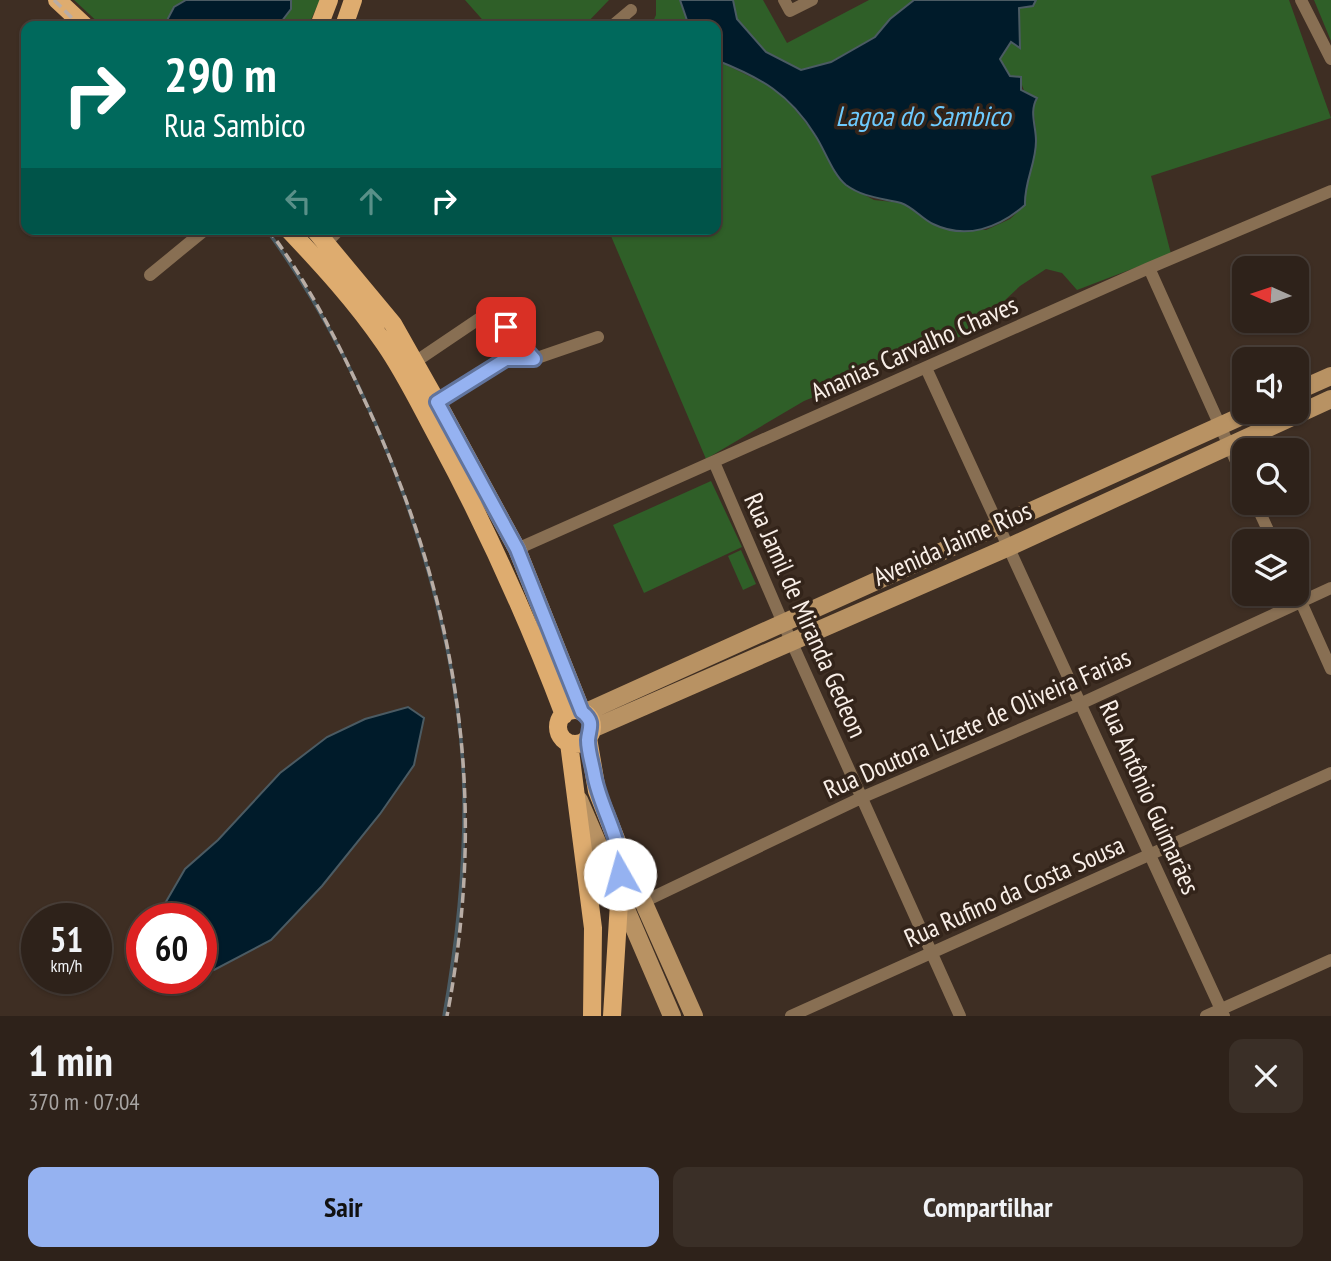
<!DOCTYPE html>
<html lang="pt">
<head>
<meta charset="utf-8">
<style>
  :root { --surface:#2e221a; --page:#3a2f27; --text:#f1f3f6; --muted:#a7a4a2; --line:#493f39; --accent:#95b2f1 }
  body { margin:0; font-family:"PT Sans Narrow",sans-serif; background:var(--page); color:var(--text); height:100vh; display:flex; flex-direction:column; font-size:26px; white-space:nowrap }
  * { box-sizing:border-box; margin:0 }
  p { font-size:23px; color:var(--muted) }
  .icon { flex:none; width:38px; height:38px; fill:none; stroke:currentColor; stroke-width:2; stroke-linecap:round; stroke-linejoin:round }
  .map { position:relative; height:1016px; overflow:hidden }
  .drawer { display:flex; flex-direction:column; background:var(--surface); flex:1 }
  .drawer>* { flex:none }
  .banner { position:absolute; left:21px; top:21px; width:700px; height:214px; border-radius:14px; box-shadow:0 2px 5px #0004,0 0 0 2px var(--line); background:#00695c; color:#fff; overflow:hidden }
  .needle { width:46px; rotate:273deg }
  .buttons { position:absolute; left:1232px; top:256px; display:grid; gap:14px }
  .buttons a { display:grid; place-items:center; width:77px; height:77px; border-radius:14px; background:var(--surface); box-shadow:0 2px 5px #0004,0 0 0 2px var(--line); font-size:35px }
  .speed { position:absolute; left:21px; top:903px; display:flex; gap:14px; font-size:35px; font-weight:700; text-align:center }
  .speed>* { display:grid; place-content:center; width:91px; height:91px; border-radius:50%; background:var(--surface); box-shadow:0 2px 5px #0004,0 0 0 2px var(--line); line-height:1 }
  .speed small { font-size:18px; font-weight:400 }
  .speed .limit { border:10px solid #d22; background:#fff; color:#111 }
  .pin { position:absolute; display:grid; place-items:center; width:60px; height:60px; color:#fff; margin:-30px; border-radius:14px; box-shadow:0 4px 10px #0006 }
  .me { position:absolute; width:77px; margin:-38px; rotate:353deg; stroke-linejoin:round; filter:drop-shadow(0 0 5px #0008) }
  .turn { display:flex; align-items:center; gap:24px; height:147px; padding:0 28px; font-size:32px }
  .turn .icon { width:91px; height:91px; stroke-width:2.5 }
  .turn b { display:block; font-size:49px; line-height:60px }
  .lanes { display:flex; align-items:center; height:66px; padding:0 28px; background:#0003; justify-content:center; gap:35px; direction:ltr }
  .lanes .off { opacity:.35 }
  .round { display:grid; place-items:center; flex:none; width:74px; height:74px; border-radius:14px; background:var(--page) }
  .summary { display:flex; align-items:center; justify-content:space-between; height:119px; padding:0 28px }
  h1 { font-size:42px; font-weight:700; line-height:52px }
  .primary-button { display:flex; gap:14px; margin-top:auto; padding:14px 28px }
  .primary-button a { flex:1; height:80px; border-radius:14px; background:var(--accent); color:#111; font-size:28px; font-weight:700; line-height:80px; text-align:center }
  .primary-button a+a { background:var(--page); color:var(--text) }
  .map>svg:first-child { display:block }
  .green { fill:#2f5f28 }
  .water { fill:#001b2a; stroke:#4b5b63; stroke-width:2 }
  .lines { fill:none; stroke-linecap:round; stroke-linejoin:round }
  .stream { stroke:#4b5b63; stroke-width:3.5 }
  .street { stroke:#886f53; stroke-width:12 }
  .secondary { stroke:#b89263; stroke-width:18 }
  .primary { stroke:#deac6f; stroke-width:18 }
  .rail { stroke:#b9ada5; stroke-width:3.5; stroke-dasharray:10 5; stroke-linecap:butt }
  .route-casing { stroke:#61749d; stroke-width:18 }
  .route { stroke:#95b2f1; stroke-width:12 }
  .labels { text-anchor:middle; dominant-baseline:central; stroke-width:7; stroke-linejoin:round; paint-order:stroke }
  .street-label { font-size:26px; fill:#f9efe8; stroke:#33241a }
  .water-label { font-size:28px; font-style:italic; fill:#6dcafe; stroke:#33241a }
</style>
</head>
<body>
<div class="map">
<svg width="1331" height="1016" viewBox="0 0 1331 1016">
  <rect width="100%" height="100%" fill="#3e2e23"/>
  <!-- green -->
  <path class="green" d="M74 0H320L308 26H102Z
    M465 0H609L584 26H488Z
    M656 0H680L689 26H651L656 15Z
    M733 0H763L787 43 869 0H914L890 19 875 37 830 62 801 70 766 52 737 19Z
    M1036 0H1289L1331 118 1151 176 1171 254 1077 290 1062 273 1046 269 1020 286 970 333 916 353 888 352 846 384 804 401 706 459 608 229H716V60L780 91 814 133 846 185 874 200 903 203 933 224 986 230 1010 219 1025 205C1024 182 1036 164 1036 140 1036 131 1035 116 1032 107 1028 95 1021 90 1021 77L1010 76 1000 59 1011 42 1019 47V8Z
    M1314 0H1331V41Z
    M711 481 742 547 644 593 613 525Z
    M741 550 756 584 743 590 728 556Z"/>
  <!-- water -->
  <path class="water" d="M186 0H291V9L278 26H164L174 7Z
    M680 0H733L737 19 766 52 801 70 831 62 875 37 890 19 914 0H1036L1033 6 1019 8 1020 48 1011 42 1000 59 1010 76 1021 77V90L1037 98C1029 112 1036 125 1036 141 1036 164 1024 182 1025 205 999 228 966 240 933 224 922 219 913 207 901 203 882 198 864 198 846 185 833 175 825 150 815 135 789 93 761 78 716 60V26H689Z
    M408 707 424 718 414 765 380 814 322 886 271 940 214 970 201 972V919H156L185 869 218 840 280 773 327 737 365 719Z"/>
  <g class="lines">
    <!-- stream -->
    <path class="stream" d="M266 229C375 378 461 608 464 794 465 868 457 943 444 1016"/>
    <!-- street -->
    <path class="street" d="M784 0 790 11 812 0
      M1301 0 1331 59
      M612 26 631 10
      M326 243 340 229
      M1149 268 1244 479
      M150 275 206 229
      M415 362 492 310 534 359
      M926 368 1224 1016
      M437 402 506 359H534L598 337
      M714 462 783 623 960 1016
      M1255 502 1273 541
      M517 549 1149 268 1331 191
      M1297 593 1331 669
      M643 902 863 797 1082 703 1331 588
      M791 1016 1331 773
      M1206 1016 1331 960"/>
    <!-- secondary -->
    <path class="secondary" d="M1297 391 1331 376
      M584 713 1253 411
      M592 729 1009 547 1331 399
      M579 800 672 1016
      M622 854 694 1016"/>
    <!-- primary -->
    <path class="primary" d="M57 0 85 26
      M319 26 329 0
      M344 26 353 0
      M288 229C322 265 356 302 384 343 405 373 421 407 439 440 487 529 528 620 564 715
      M314 229 393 324 437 402 517 549 582 712
      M558 727a17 17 0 1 1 34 0a17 17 0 1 1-34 0Z
      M588 738 597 791 622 854 612 1016
      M569 743 593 928 592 1016"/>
    <!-- rail -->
    <path class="rail" d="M54 0 80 26
      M268 229C307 281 337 340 364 399 458 600 489 797 447 1016"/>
  </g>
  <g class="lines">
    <defs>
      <path id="route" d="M506 327 534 359H506L437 402 517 549 582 712C595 722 589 728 588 740 588 751 592 763 594 774 600 809 623 839 620 874"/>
    </defs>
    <!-- route casing -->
    <use href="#route" class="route-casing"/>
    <!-- route -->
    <use href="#route" class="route"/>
  </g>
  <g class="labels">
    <!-- street labels -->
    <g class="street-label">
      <text transform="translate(914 348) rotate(-24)">Ananias Carvalho Chaves</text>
      <text transform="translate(952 543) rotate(-24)">Avenida Jaime Rios</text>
      <text transform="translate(806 615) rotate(66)">Rua Jamil de Miranda Gedeon</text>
      <text transform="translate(977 723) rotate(-24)">Rua Doutora Lizete de Oliveira Farias</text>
      <text transform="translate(1150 797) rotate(66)">Rua Antônio Guimarães</text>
      <text transform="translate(1014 891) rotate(-24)">Rua Rufino da Costa Sousa</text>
    </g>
    <!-- water labels -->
    <g class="water-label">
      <text x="923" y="115">Lagoa do Sambico</text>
    </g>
  </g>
</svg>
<div class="buttons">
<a><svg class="needle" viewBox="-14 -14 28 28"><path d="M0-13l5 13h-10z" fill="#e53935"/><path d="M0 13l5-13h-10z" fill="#a7a4a2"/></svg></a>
<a><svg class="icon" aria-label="sound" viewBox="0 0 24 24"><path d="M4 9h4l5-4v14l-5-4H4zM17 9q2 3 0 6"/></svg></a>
<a><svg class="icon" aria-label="search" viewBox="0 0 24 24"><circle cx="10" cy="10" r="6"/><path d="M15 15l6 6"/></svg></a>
<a><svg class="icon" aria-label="layers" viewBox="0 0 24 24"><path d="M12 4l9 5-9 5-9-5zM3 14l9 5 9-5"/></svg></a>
</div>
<div class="speed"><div>51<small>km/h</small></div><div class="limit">60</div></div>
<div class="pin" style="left:506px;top:327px;background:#d93025"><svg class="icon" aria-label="arrive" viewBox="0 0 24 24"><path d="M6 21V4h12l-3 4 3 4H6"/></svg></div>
<svg class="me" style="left:620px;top:874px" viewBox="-20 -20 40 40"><circle r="19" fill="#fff"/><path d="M0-13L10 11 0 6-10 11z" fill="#95b2f1"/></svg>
<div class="banner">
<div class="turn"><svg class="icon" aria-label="right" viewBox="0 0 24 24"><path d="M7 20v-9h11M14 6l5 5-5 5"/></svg><div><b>290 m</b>Rua Sambico</div></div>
<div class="lanes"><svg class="icon off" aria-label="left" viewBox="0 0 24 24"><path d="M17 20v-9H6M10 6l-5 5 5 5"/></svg><svg class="icon off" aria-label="ahead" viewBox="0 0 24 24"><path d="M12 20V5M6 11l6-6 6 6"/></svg><svg class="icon" aria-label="right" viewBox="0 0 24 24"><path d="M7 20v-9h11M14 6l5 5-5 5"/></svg></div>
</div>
</div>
<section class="drawer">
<div class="summary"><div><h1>1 min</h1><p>370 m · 07:04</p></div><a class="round"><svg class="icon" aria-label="close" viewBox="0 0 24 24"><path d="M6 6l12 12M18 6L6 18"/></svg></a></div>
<div class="primary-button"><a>Sair</a><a>Compartilhar</a></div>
</section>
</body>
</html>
